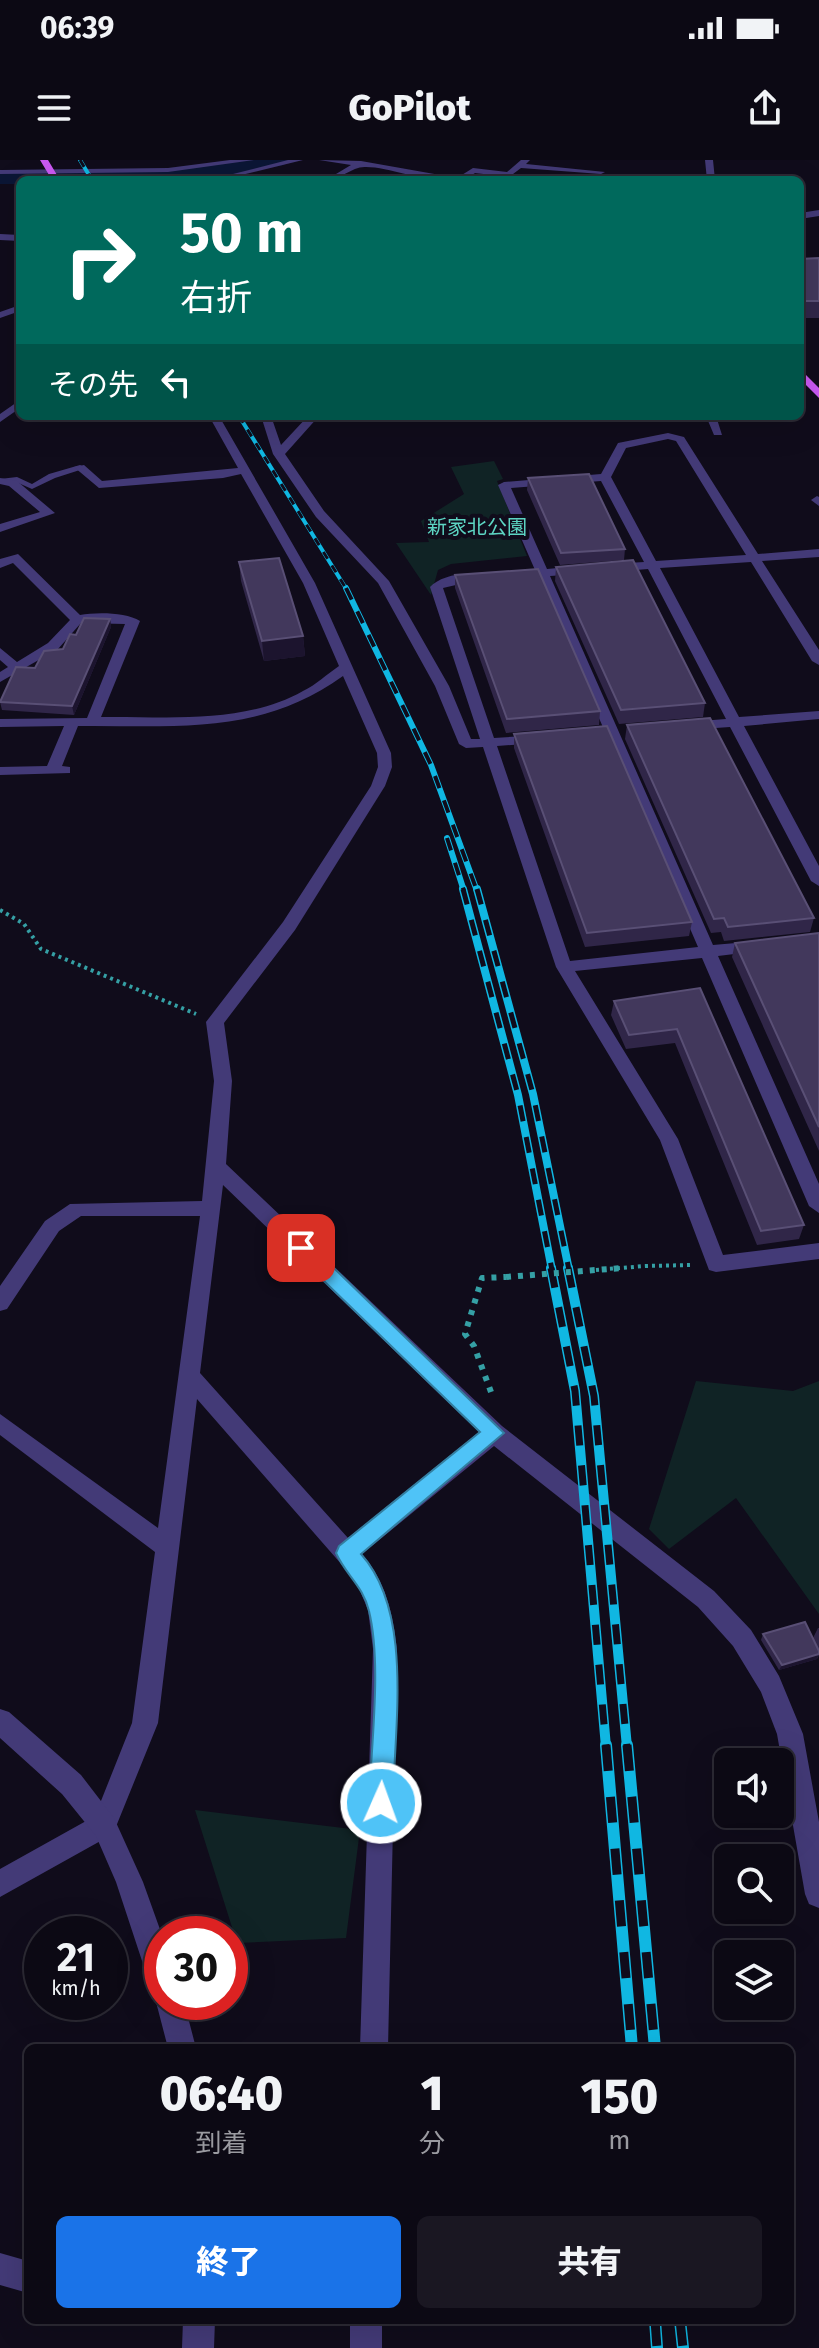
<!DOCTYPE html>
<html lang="ja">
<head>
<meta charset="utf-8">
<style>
  :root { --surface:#0c0914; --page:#1a1722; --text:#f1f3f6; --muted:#9a9aa0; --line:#2c2a34; --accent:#1a73e8 }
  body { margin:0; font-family:"Fira Sans","Noto Sans JP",sans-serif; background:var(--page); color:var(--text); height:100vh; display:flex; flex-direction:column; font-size:30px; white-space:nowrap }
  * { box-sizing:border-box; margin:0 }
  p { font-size:26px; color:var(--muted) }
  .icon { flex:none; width:44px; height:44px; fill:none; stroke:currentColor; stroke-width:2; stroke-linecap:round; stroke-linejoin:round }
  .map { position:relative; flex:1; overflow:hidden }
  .sheet { position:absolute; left:24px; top:1884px; width:770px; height:280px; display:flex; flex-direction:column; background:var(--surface); border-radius:12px; box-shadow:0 8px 32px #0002,0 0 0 2px var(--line) }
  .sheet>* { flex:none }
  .hud { position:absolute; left:16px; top:16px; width:788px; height:244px; border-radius:12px; box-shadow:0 8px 32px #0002,0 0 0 2px var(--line); background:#00695c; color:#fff; overflow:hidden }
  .controls { position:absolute; left:714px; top:1588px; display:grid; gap:16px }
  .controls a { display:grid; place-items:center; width:80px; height:80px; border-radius:12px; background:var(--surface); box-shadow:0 8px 32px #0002,0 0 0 2px var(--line); font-size:40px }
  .speed { position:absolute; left:24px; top:1756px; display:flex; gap:16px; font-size:40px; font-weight:700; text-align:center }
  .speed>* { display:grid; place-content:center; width:104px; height:104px; border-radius:50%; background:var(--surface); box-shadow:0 8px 32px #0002,0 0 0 2px var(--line); line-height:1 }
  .speed small { font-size:20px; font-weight:400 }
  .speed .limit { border:12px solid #d22; background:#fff; color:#111 }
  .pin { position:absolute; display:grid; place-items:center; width:68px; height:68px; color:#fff; margin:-34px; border-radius:16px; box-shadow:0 4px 12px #0006 }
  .me { position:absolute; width:88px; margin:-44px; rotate:2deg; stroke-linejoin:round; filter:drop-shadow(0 0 6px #0008) }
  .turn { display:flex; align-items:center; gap:28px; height:168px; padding:0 32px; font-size:36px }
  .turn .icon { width:104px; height:104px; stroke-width:2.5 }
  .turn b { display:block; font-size:56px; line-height:68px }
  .then { display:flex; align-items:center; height:76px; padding:0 32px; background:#0003; gap:16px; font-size:30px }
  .eta { display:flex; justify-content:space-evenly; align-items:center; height:136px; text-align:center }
  .eta b { font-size:48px; font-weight:800; line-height:56px }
  .action { display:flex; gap:16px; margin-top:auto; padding:16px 32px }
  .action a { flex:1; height:92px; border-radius:12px; background:var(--accent); color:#fff; font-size:32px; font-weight:800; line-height:92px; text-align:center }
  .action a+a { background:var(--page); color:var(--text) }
  .status { display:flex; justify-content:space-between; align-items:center; height:56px; padding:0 40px; background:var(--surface); direction:ltr }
  .status svg { height:22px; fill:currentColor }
  header { display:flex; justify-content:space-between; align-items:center; height:104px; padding:0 32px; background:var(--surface); font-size:36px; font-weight:800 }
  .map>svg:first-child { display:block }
  .green { fill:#102325 }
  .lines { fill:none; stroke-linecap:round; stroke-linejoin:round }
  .river { fill:#0b1635; fill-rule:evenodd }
  .path-far1 { stroke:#35a0a5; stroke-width:4; stroke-dasharray:3 4; stroke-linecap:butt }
  .path { stroke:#35a0a5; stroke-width:6; stroke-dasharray:5 7; stroke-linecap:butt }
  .service { fill:#433a77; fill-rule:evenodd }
  .minor { fill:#433a77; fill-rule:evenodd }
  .tertiary { fill:#433a77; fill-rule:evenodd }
  .primary { fill:#ca59f3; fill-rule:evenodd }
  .rail-far4-casing { stroke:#10b7e2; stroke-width:4 }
  .rail-far3-casing { stroke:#10b7e2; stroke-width:6 }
  .rail-far2-casing { stroke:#10b7e2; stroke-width:8 }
  .rail-far1-casing { stroke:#10b7e2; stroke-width:10 }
  .rail-casing { stroke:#10b7e2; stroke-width:12 }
  .rail-far4 { stroke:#100c1b; stroke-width:3; stroke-dasharray:8; stroke-linecap:butt }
  .rail-far3 { stroke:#100c1b; stroke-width:4; stroke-dasharray:13; stroke-linecap:butt }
  .rail-far2 { stroke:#100c1b; stroke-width:5; stroke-dasharray:16; stroke-linecap:butt }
  .rail-far1 { stroke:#100c1b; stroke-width:7; stroke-dasharray:20; stroke-linecap:butt }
  .rail { stroke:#100c1b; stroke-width:9; stroke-dasharray:26; stroke-linecap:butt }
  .path-bridge-far1 { stroke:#35a0a5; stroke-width:4; stroke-dasharray:3 4; stroke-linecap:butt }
  .path-bridge { stroke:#35a0a5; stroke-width:6; stroke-dasharray:5 7; stroke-linecap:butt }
  .wall { fill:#302648 }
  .shaded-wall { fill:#1c142e }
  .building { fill:#42385c; stroke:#594f75; stroke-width:2 }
  .route { fill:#4fc3f7; stroke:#337fa1; stroke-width:2 }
  .labels { text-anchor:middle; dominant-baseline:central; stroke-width:8; stroke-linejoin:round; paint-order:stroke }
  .far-park-label { font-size:20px; fill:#5dd5c3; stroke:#100c1b }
</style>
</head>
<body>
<div class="status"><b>06:39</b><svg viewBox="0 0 49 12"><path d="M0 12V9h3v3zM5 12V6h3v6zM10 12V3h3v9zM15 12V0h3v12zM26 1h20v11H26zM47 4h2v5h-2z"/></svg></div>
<header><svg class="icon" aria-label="menu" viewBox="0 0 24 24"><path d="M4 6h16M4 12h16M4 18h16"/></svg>GoPilot<svg class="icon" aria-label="share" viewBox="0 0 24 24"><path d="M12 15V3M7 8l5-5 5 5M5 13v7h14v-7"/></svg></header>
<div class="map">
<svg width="819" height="2188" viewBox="0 0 819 2188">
  <rect width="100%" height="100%" fill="#100c1b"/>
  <!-- green -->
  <path class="green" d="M494 301 503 319 497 321 527 396 451 404 438 410 431 435 396 383 429 382 421 361 464 334 451 307Z
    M696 1221 793 1231 819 1221V1454L736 1338 669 1389 649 1369Z
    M195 1650 360 1670 346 1778 237 1783Z"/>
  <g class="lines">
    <!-- river -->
    <path class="river" d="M246 0H288L284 5 210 20H20V24H0V10L173 9Z"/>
    <!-- path-far1 -->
    <path class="path-far1" d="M0 750 24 764 41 789 196 854
      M645 1106 691 1105"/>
    <!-- path -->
    <path class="path" d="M491 1232 474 1186 465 1174 482 1118 506 1117"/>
    <!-- service -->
    <path class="service" d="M80 305 84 307 83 309 55 318 32 329 16 322 0 323V319L17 317 32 324 49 314Z"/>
    <!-- minor -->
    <path class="minor" d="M230 0H254L168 12 0 14V10L168 8Z
      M288 0H303L233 17 229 15Z
      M319 0 361 1 457 18 473 8 507 12 521 0H530L526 4 605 12 601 14 521 8 509 17 475 13C447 34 398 7 366 7 352 6 341 20 326 20L351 5Z
      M819 50V56L800 59V53Z
      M0 74 20 75V81L0 80Z
      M20 240V248L0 262V254Z
      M209 256H219L315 423 391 593 392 607 385 626 295 770 224 863 232 921 226 1004 502 1266 714 1431 751 1470 779 1516 803 1574 819 1662V1748L809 1744 805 1734 777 1574 761 1532 733 1486 698 1447 494 1286 362 1394C386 1421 393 1455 397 1489L388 1888H360L373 1489 368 1450 356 1421 197 1239 158 1563 113 1674 0 1737V1709L95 1656 132 1563 155 1392 0 1275V1254L158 1368 200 1056H81L59 1071 7 1149 0 1151V1126L45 1061 70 1044 202 1041 214 921 206 862 283 762 371 626 378 607 377 593 343 516C260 576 175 565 78 566L62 606 70 607V613L0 615V607L47 606 64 566 0 567V559L87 558 125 464 81 463 58 489 0 522V512L8 507 0 500V488L17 502 48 483 70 460 13 403 0 408V399L18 394 80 455C96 452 126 452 140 461L101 557C167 556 243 565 303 531 316 525 327 514 339 506L303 423 241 314 223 318 99 328 74 307 84 305 102 321 238 308ZM223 1025 479 1272 348 1378 200 1213Z
      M261 256H271L281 285 308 256H319L285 294 324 351 389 421 449 526 471 579H480L430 427C440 415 473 409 486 418L443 428 494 578 540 575 547 579 540 583 497 586 570 801 698 787 538 417 512 419 506 415 512 411 535 410 498 325 504 322 601 314 618 283 668 273 684 277 758 394 819 389V397L762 401 819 490V505L812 501 751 402 660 408 739 557 819 551V559L744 566 819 706V726L811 721 730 567 687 570 680 566 687 562 726 559 648 409 612 412 606 408 612 404 644 402 601 321 511 328 547 409 580 406 586 410 580 414 550 416 713 785 759 781 767 786 759 791 718 796 819 1024V1053L809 1046 702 798 575 811 678 979 723 1095 819 1083V1099L716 1112 709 1110 660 980 556 807 483 587 466 588 459 584 435 526 378 423 316 357 273 294ZM668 279 676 281 746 395 656 401 611 317 626 288Z
      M706 256H716L722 275H714Z
      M0 318 17 321 55 353 0 372V364L40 352 9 326 0 324Z
      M817 336 819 337V346L811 340Z
      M0 2093 28 2101V2133L0 2125Z
      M350 2160H382V2188H350Z"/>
    <!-- tertiary -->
    <path class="tertiary" d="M705 0H713L715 20H707Z
      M20 145V151L0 158V152Z
      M0 1549 9 1552 81 1615 114 1658 143 1722 162 1775V1842H184L196 1888H168L156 1842 160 1832 152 1829 148 1819 116 1722 96 1676 62 1634 0 1578Z
      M183 2160H215L214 2188H182Z"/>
    <!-- primary -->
    <path class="primary" d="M40 0H48L60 20H52Z
      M800 209 819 228V238L800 219Z"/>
    <defs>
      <path id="rail-far4" d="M80 0 92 20
        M239 256 347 430"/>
      <path id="rail-far3" d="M346 428 431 605 477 731
        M447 678 464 731"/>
      <path id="rail-far2" d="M463 729 518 935 552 1110
        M477 729 533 934 569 1110"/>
      <path id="rail-far1" d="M551 1108 575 1231 606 1587
        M568 1108 594 1236 627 1587"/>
      <path id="rail" d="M606 1585 632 1888
        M627 1585 655 1888
        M655 2160 657 2188
        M680 2160 683 2188"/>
    </defs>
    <!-- rail-far4 casing -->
    <use href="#rail-far4" class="rail-far4-casing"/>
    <!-- rail-far3 casing -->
    <use href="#rail-far3" class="rail-far3-casing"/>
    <!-- rail-far2 casing -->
    <use href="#rail-far2" class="rail-far2-casing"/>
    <!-- rail-far1 casing -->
    <use href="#rail-far1" class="rail-far1-casing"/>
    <!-- rail casing -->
    <use href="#rail" class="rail-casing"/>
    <!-- rail-far4 -->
    <use href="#rail-far4" class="rail-far4"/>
    <!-- rail-far3 -->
    <use href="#rail-far3" class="rail-far3"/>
    <!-- rail-far2 -->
    <use href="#rail-far2" class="rail-far2"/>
    <!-- rail-far1 -->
    <use href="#rail-far1" class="rail-far1"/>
    <!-- rail -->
    <use href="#rail" class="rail"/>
    <!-- path-bridge-far1 -->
    <path class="path-bridge-far1" d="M596 1110 645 1106"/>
    <!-- path-bridge -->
    <path class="path-bridge" d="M506 1117 622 1108"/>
  </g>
  <!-- wall -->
  <path class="wall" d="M819 98V158H800V99Z
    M528 318 625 389 624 400 560 405 527 330Z
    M239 402 303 476 305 496 264 501 241 421Z
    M556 407 705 543 703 557 619 564 555 421Z
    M455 415 600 551 599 565 506 573 455 428Z
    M110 459 111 467 74 555 2 550 0 542 35 508 63 489 76 475Z
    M627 565 814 758 810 772 724 781 721 772 711 773 625 579Z
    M514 574 692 762 689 776 585 787 514 588Z
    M819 773V991L732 797 735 783Z
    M700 828 804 1065 799 1079 757 1085 675 883 626 889 611 855 614 841Z
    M818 1468H819V1495L817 1499 779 1510 761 1480 763 1474 813 1478Z"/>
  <!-- shaded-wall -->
  <path class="shaded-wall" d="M110 459 111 467 74 555 72 546Z
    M303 476 305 496 264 501 262 481Z
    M819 1494 817 1499 779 1510 782 1505Z"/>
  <!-- building -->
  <path class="building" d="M819 98V141H803L800 138V99Z
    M589 314 625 389 561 393 528 318Z
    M279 398 303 476 262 481 239 402Z
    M633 400 705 543 621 550 556 407Z
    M538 409 600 551 507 559 455 415Z
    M84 458 110 459 72 546 0 542 16 507 35 508 44 491 63 489 70 474 76 475Z
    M710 558 814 758 728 767 724 758 714 759 627 565Z
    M607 566 692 762 587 773 514 574Z
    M819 773V967L735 783Z
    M700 828 804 1065 761 1071 677 869 629 875 614 841Z
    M805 1462 819 1491V1494L782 1505 763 1474Z"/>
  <!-- route -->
  <path class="route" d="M301 1081 308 1083 504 1273 361 1394C414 1453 394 1567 393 1643L389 1651 381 1654 372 1651 369 1643C371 1586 382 1504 369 1451 364 1427 345 1414 336 1393L339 1386 480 1272 295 1093V1083Z"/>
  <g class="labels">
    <!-- far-park labels -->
    <g class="far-park-label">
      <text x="477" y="367">新家北公園</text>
    </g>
  </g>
</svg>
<div class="controls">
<a><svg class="icon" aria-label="sound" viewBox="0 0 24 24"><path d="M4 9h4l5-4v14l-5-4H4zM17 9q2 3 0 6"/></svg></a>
<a><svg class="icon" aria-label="search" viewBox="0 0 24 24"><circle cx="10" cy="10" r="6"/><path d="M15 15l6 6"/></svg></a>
<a><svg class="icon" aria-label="layers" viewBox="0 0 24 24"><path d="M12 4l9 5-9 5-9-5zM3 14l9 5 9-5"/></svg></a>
</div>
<div class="speed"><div>21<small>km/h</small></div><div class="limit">30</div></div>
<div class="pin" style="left:301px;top:1088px;background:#d93025"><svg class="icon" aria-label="arrive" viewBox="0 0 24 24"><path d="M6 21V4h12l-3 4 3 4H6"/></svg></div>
<svg class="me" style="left:381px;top:1643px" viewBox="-20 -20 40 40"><circle r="17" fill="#4fc3f7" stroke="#fff" stroke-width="3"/><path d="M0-11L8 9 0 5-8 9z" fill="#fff"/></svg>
<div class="hud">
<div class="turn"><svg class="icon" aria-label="right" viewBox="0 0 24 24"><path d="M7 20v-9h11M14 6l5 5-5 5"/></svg><div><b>50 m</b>右折</div></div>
<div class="then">その先<svg class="icon" aria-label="left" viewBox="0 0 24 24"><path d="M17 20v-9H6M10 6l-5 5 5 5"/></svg></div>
</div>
<section class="sheet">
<div class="eta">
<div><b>06:40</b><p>到着</p></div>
<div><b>1</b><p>分</p></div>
<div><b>150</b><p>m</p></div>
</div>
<div class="action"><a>終了</a><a>共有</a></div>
</section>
</div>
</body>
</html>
